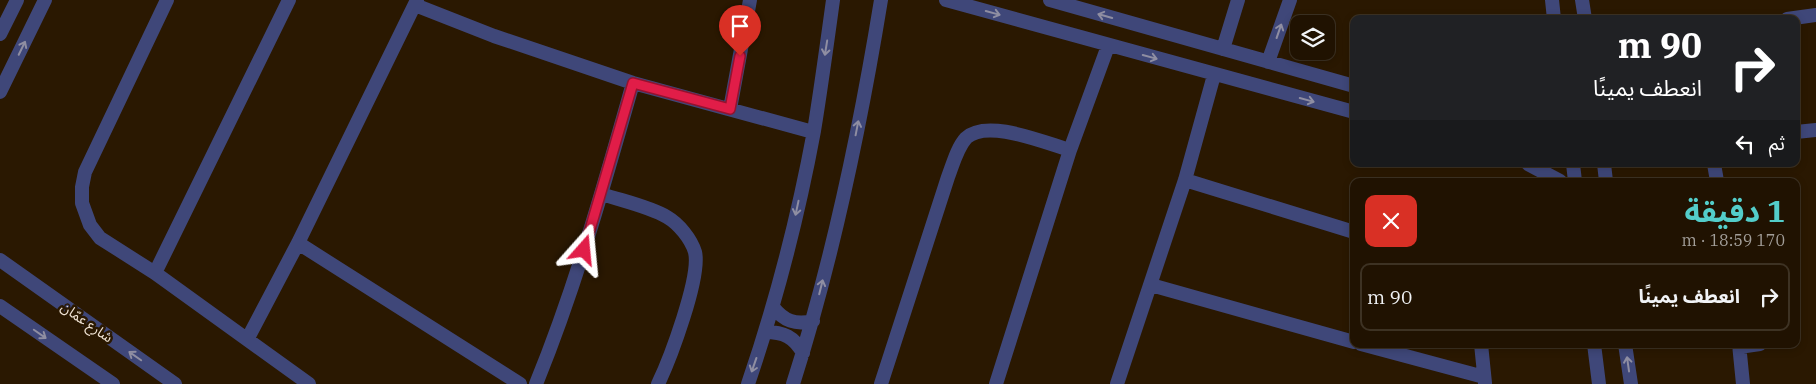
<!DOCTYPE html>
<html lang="ar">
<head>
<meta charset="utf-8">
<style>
  :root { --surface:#201201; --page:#2d2010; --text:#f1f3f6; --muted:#a29e99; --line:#3d3223; --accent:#53cdca }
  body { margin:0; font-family:"IBM Plex Serif","Noto Sans Arabic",serif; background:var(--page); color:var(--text); direction:rtl; height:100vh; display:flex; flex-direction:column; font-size:19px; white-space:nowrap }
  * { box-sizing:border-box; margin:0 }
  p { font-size:16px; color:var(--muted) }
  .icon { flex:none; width:28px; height:28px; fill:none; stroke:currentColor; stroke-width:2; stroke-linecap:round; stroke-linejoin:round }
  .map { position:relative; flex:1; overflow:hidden; direction:ltr }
  .sheet { position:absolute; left:1350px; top:178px; width:450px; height:170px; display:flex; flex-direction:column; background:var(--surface); border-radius:10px; box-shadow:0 2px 8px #0003,0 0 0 1px var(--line); direction:rtl }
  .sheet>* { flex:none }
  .banner { position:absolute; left:1350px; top:15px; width:450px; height:152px; border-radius:10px; box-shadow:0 2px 8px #0003,0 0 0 1px var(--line); direction:rtl; background:#202124; color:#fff; overflow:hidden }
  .tools { position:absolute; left:1290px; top:15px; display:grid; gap:10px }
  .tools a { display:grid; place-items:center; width:45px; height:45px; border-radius:10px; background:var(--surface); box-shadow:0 2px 8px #0003,0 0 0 1px var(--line); font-size:25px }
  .pin { position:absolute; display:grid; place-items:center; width:42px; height:42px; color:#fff; margin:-51px -21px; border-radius:50% 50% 50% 0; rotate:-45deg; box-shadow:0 0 5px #0007 }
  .pin .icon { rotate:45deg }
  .me { position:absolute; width:55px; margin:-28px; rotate:18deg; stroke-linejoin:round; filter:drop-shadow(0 0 4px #0008) }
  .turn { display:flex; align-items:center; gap:18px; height:105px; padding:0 15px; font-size:22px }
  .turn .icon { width:65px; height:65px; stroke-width:2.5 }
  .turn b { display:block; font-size:35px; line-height:42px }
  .then { display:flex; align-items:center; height:48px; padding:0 15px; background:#0003; gap:10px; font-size:19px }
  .round { display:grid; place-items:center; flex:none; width:52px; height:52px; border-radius:10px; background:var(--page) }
  .overview { display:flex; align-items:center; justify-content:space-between; height:85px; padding:0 15px }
  h1 { font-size:30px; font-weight:700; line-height:38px; color:var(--accent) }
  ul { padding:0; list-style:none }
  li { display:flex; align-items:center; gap:15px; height:68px; margin:0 10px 8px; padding:0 5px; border:2px solid var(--line); border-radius:10px }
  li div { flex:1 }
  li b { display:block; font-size:19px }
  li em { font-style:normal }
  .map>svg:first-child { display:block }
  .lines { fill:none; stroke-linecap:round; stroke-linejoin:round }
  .minor { stroke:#3f4779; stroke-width:14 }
  .oneway { stroke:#8f8ea2 }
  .route-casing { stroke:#92132f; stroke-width:12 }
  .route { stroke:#e11d48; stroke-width:9 }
  .labels { text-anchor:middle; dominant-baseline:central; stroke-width:5; stroke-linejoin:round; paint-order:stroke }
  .street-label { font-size:14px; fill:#f1e4d5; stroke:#2a1801 }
</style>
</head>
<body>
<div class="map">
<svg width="1816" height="384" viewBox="0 0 1816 384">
  <rect width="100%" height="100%" fill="#2a1801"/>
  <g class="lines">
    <!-- minor -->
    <path class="minor" d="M167 0 85 172 82 187V203L90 225 100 238 155 273 309 384
      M946 0 1354 112
      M1050 0 1354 86
      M1552 0 1554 19
      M1582 0 1585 19
      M415 5 494 36 633 83 813 132
      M1787 19 1816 15
      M0 34 17 0
      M1223 49 1238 0
      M1268 62 1290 0
      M0 92 45 0
      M730 109 750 0
      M1796 132 1816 130
      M1528 164 1560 181
      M1573 164 1575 181
      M1604 164 1606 181
      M1714 164 1717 181
      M1185 180 1354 232
      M602 194C622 201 648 206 667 217 679 224 691 239 695 252 701 277 670 359 658 384
      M298 243 520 384
      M0 260 175 384
      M155 273 289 0
      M1151 285 1354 342
      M0 306 113 384
      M773 307C784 321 795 325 813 321
      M765 332C784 332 794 337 803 353
      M248 338 298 243 417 0
      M1361 344 1484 377
      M1481 344 1485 383
      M1594 344 1599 384
      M1625 344 1631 384
      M1739 344 1743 384
      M1739 347 1760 344
      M536 384C576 286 604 185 633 83
      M748 384C776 302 798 217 814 131 821 88 827 44 833 0
      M793 384C833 259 860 129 881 0
      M881 384 948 177C953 164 957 148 966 138 987 118 1045 143 1070 150
      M996 384 1070 150 1108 46
      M1117 384 1185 180 1214 75"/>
  </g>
  <!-- one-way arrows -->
  <defs><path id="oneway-shaft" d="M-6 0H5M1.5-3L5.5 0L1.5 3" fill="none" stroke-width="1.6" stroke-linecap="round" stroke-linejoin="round" transform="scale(1.25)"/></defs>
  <g class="oneway">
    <use href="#oneway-shaft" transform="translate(993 13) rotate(15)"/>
    <use href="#oneway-shaft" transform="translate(1105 16) rotate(-164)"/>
    <use href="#oneway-shaft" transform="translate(1279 31) rotate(-71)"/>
    <use href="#oneway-shaft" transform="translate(22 48) rotate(-64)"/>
    <use href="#oneway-shaft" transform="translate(826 48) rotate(99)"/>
    <use href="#oneway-shaft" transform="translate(1150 57) rotate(15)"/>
    <use href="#oneway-shaft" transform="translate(1307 100) rotate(15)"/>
    <use href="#oneway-shaft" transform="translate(857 128) rotate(-79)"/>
    <use href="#oneway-shaft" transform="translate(797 208) rotate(102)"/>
    <use href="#oneway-shaft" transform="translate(821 287) rotate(-76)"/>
    <use href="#oneway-shaft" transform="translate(40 334) rotate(35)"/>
    <use href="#oneway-shaft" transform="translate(135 356) rotate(-145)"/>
    <use href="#oneway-shaft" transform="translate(1628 364) rotate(-98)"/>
    <use href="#oneway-shaft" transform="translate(754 365) rotate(109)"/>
  </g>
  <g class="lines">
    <defs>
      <path id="route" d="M584 250 633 83 730 109 740 56"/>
    </defs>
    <!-- route casing -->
    <use href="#route" class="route-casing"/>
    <!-- route -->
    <use href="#route" class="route"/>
  </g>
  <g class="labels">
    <!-- street labels -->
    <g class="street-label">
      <text transform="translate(87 322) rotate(35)">شارع عمّان</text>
    </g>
  </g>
</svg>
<div class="tools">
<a><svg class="icon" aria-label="layers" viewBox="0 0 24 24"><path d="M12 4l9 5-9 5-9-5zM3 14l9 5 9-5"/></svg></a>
</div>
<div class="pin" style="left:740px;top:56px;background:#d93025"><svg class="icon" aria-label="arrive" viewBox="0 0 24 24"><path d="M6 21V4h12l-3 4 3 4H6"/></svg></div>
<svg class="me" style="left:584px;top:250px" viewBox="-20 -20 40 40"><path d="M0-17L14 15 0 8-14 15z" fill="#e11d48" stroke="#fff" stroke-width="4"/></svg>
<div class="banner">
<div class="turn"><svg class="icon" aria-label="right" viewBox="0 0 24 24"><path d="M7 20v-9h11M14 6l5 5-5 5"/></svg><div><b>90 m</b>انعطف يمينًا</div></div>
<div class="then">ثم<svg class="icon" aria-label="left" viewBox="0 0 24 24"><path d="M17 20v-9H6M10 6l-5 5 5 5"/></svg></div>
</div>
<section class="sheet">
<div class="overview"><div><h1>1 دقيقة</h1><p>170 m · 18:59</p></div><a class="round" style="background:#d93025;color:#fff"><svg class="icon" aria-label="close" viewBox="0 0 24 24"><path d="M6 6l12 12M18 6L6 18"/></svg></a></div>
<ul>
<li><svg class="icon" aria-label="right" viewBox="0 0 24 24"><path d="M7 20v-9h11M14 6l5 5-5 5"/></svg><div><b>انعطف يمينًا</b></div><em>90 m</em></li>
</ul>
</section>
</div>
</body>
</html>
